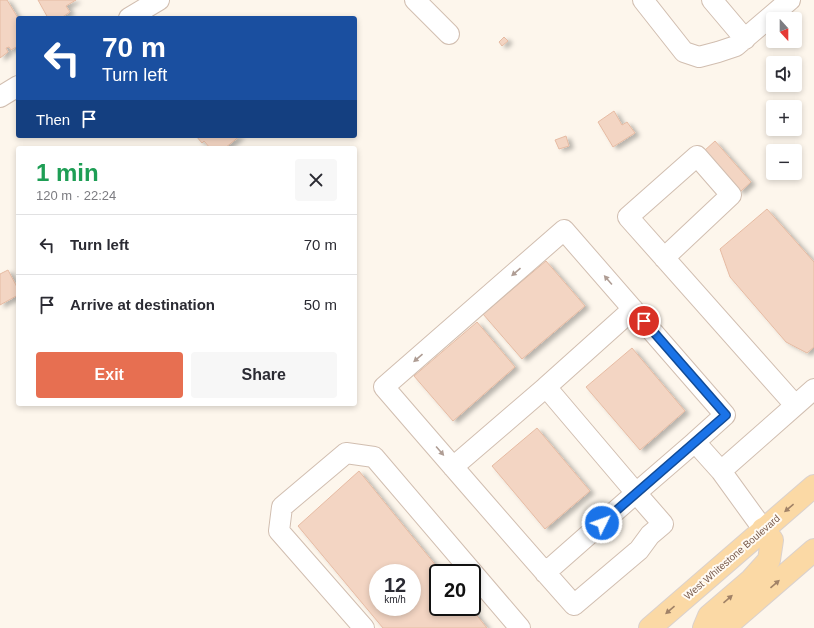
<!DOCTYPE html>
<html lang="en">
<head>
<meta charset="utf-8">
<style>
  :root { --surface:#fff; --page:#f7f7f7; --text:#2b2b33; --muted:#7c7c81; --line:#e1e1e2; --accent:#e76f51 }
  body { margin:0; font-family:Helvetica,sans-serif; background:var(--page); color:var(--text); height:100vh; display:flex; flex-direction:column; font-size:15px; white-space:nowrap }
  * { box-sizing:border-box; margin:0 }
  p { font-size:13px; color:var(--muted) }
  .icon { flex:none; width:22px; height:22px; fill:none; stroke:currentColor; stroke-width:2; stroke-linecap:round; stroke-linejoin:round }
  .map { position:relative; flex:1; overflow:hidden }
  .drawer { position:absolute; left:16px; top:146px; width:341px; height:260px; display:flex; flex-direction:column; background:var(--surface); border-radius:4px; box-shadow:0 2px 6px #0003 }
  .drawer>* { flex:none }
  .guide { position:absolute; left:16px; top:16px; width:341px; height:122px; border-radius:4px; box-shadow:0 2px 6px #0003; background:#1a4fa0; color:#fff; overflow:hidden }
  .needle { width:26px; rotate:159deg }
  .tools { position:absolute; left:766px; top:12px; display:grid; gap:8px }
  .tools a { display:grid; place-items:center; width:36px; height:36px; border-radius:4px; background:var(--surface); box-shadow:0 2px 6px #0003; font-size:20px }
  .speed { position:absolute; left:369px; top:564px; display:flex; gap:8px; font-size:20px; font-weight:700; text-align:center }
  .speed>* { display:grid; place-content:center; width:52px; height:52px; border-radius:50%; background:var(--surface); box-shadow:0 2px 6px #0003; line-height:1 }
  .speed small { font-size:10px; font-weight:400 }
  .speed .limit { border:2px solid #111; border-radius:6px; background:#fff; color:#111 }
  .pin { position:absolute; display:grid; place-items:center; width:34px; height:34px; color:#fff; margin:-17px; border:2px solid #fff; border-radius:50%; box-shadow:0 1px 4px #0007 }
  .me { position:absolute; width:44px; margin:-22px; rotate:48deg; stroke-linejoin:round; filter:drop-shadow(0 0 3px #0008) }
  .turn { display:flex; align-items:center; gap:14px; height:84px; padding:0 20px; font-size:18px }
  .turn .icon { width:52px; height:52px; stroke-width:2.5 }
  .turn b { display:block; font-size:28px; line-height:34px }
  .then { display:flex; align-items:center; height:38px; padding:0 20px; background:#0003; gap:8px; font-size:15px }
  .round { display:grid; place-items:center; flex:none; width:42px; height:42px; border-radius:4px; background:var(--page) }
  .overview { display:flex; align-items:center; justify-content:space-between; height:68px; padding:0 20px }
  h1 { font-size:24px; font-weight:800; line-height:30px; color:#1e9e55 }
  .button { display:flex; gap:8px; margin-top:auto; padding:8px 20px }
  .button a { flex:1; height:46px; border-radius:4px; background:var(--accent); color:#fff; font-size:16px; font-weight:800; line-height:46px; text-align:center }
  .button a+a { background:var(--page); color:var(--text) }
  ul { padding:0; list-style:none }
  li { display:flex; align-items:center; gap:12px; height:60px; padding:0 20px; border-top:1px solid var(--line) }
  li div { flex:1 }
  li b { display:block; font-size:15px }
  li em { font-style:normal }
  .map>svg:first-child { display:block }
  .building { fill:#f3d5c3; stroke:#e6bba3; fill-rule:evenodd; filter:url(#shadow) }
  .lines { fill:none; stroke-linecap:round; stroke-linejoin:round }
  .minor-casing { stroke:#d1beb0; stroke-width:22 }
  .major-casing { stroke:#dad1cd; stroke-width:24 }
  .minor { stroke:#fff; stroke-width:20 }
  .major { stroke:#fbd9a5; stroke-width:22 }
  .oneway { fill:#af9d94 }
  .oneway2 { fill:#a18267 }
  .route-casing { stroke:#114b97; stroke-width:10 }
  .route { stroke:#1a73e8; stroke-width:7 }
  .labels { text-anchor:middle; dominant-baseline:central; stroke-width:4; stroke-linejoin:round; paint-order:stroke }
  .street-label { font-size:10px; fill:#7a5c4d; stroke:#fffaf3 }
</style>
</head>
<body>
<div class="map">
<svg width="814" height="628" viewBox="0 0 814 628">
  <defs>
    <filter id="shadow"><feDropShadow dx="4.5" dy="2.5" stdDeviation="2" flood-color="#0004"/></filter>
  </defs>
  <rect width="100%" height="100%" fill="#fdf6ec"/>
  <!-- building -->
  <path class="building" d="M0 0H7L18 18V46L11 50 9 47 6 48 8 52 0 58Z
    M38 0H76L66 6 70 12 61 18H48Z
    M504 37 508 41 502 46 499 42Z
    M614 111 622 125 627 122 635 133 613 147 598 122Z
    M196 136H240L225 148H210L204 141 202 143Z
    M566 136 569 146 559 149 555 140Z
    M715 141 751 182 740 192 704 151Z
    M767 209 814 262V347L807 353 786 342 730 277 720 249Z
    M546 261 585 306 522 359 483 314Z
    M8 270 18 289V295L0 305V274Z
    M477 322 515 367 453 421 414 376Z
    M632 348 685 411 640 450 586 387Z
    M537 428 590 491 545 529 492 466Z
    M359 471 442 573H438V607H470L487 628H383L298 526ZM378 573H412V607H378Z"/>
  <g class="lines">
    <defs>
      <path id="minor" d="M415 0 449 34
        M643 0 684 52 699 57 718 52 736 46 790 0
        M712 0 745 39
        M129 18 159 0
        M0 97 18 86
        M664 258 731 195 697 156 628 217 795 405
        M546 387 633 309
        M453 467 546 387 636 493 695 442
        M763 529 721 471 814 389
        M545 573 636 493 663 524 650 535 639 550 574 605C510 533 447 460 384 387L564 230 725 415 695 442 721 471
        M364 628 279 531 282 507 346 453 374 457 520 628"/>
      <path id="major" d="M650 628 814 486
        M704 628 709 616 751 580 769 560 772 540 763 529
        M724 628 814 550"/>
    </defs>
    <!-- minor casing -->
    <use href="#minor" class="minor-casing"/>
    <!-- major casing -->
    <use href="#major" class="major-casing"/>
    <!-- minor -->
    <use href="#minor" class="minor"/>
    <!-- major -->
    <use href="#major" class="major"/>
  </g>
  <!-- one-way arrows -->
  <defs><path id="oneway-solid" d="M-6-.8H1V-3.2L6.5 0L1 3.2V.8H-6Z"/></defs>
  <g class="oneway">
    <use href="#oneway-solid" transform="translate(516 272) rotate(139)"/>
    <use href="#oneway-solid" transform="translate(608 280) rotate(-131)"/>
    <use href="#oneway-solid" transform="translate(418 358) rotate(139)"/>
    <use href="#oneway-solid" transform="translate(440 451) rotate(49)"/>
  </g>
  <g class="oneway2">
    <use href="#oneway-solid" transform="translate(789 508) rotate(140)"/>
    <use href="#oneway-solid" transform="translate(775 584) rotate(-41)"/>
    <use href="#oneway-solid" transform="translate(728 599) rotate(-41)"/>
    <use href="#oneway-solid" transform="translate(670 610) rotate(139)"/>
  </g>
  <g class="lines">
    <defs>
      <path id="route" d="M602 523 726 415 644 321"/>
    </defs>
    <!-- route casing -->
    <use href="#route" class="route-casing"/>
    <!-- route -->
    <use href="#route" class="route"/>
  </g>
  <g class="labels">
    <!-- street labels -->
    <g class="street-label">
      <text transform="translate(732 557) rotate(-41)">West Whitestone Boulevard</text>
    </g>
  </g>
</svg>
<div class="tools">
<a><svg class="needle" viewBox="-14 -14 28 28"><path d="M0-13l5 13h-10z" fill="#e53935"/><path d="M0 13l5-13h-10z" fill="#7c7c81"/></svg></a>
<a><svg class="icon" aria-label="sound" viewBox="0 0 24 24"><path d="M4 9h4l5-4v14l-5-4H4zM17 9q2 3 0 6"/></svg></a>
<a>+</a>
<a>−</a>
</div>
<div class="speed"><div>12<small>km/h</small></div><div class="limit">20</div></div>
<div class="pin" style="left:644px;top:321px;background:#d93025"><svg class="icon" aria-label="arrive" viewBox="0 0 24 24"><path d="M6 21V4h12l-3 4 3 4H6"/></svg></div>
<svg class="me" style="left:602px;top:523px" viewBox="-20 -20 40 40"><circle r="17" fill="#1a73e8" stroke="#fff" stroke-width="3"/><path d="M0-11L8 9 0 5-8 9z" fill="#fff"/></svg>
<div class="guide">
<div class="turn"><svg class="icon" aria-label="left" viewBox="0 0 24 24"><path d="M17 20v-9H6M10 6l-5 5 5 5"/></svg><div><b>70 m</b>Turn left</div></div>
<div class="then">Then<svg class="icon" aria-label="arrive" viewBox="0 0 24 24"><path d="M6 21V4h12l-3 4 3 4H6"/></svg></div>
</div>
<section class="drawer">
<div class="overview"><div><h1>1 min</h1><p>120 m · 22:24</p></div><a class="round"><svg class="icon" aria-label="close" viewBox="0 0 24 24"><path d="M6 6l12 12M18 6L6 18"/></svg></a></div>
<ul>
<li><svg class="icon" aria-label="left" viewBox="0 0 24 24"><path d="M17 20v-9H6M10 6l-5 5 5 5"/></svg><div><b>Turn left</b></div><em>70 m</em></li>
<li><svg class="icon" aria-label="arrive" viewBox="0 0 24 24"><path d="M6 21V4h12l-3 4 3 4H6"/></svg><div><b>Arrive at destination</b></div><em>50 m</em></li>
</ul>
<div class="button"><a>Exit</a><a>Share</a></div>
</section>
</div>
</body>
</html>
